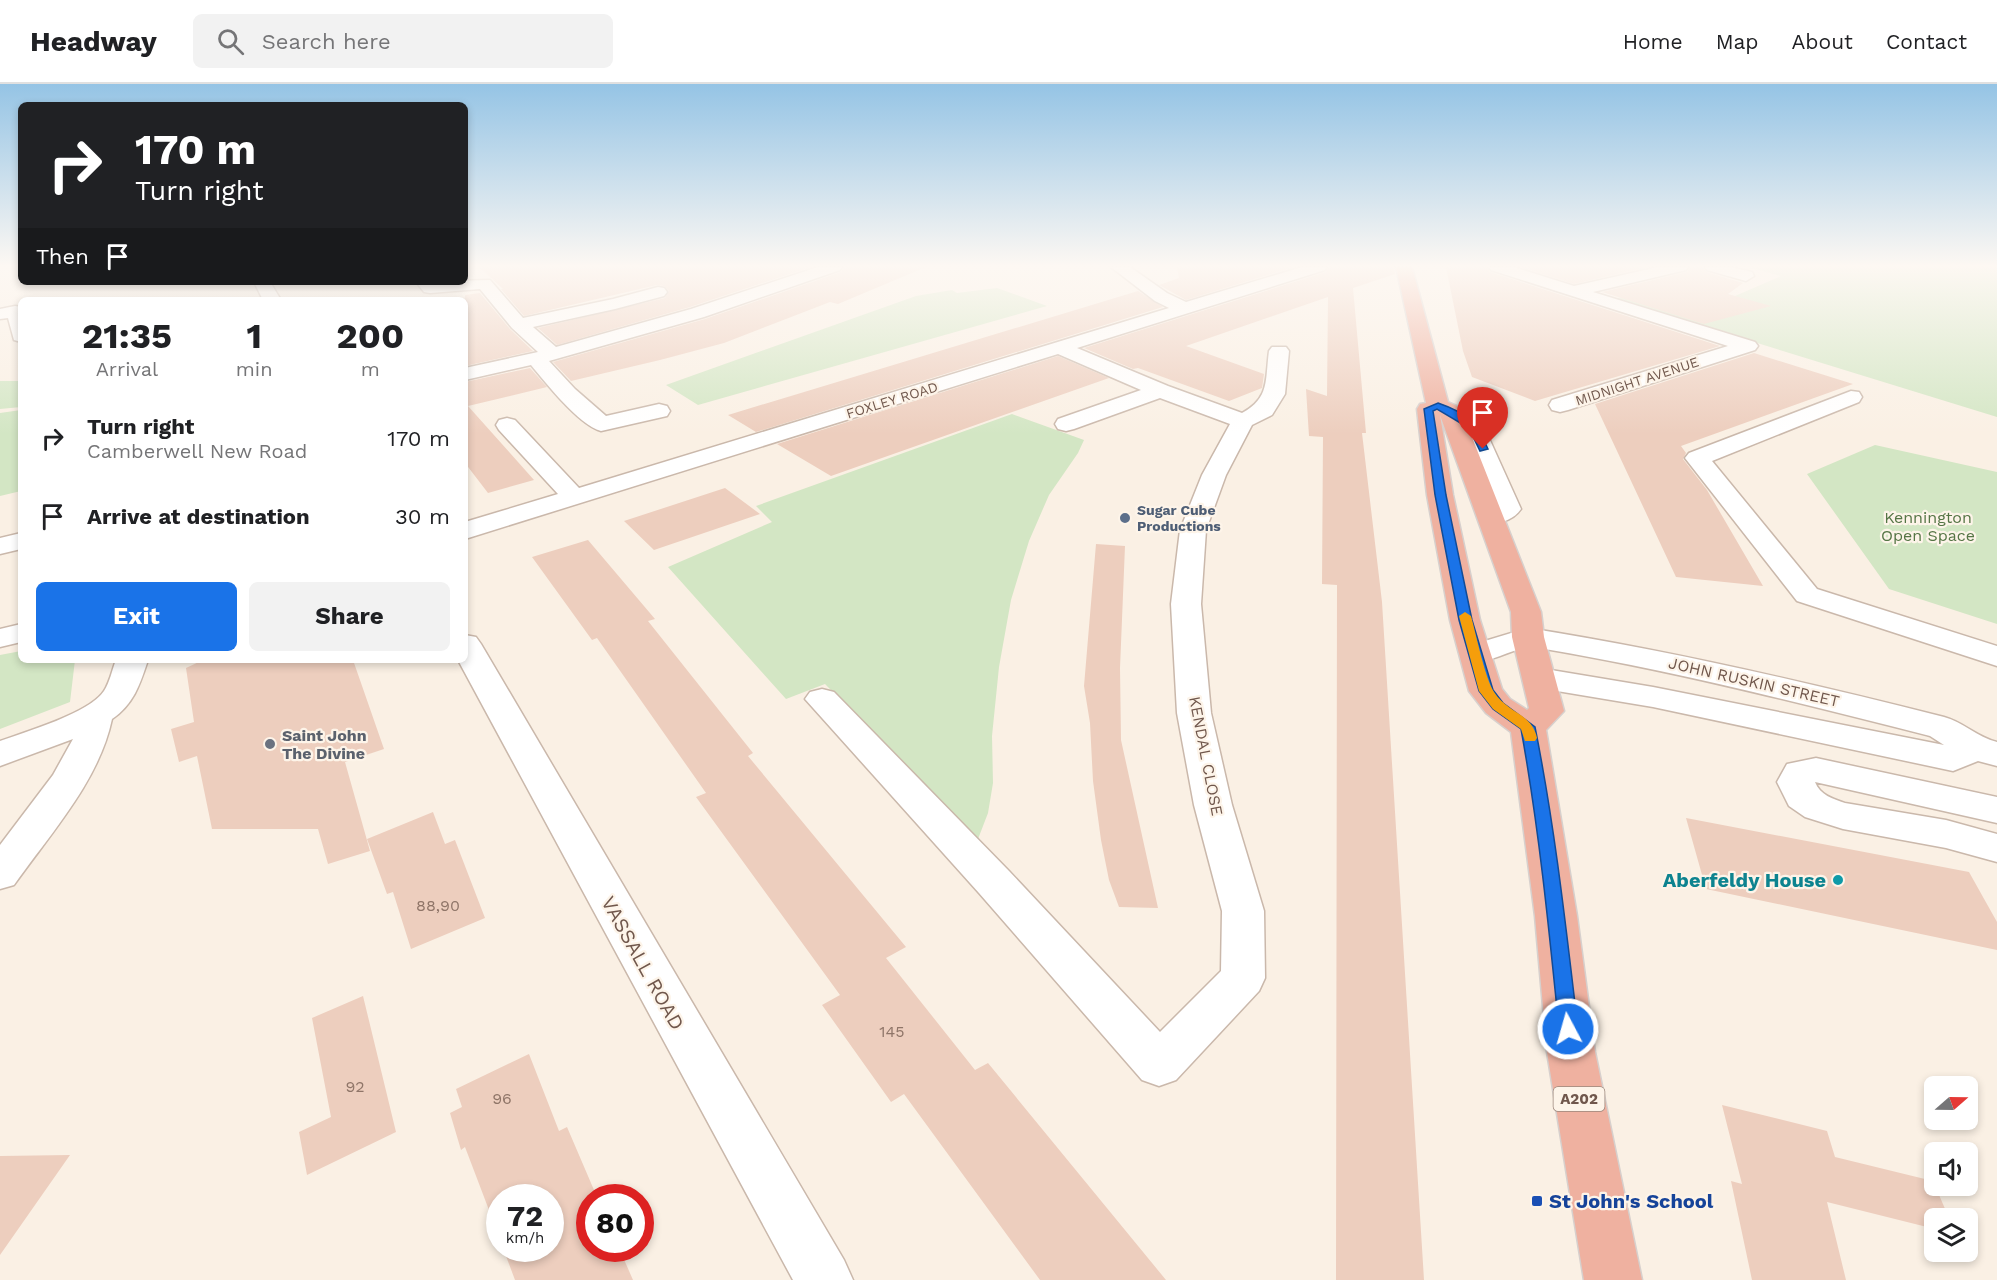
<!DOCTYPE html>
<html lang="en">
<head>
<meta charset="utf-8">
<style>
  :root { --surface:#fff; --page:#f2f2f2; --text:#202124; --muted:#757577; --line:#e0e0e0; --accent:#1a73e8 }
  body { margin:0; font-family:"Work Sans",sans-serif; background:var(--page); color:var(--text); height:100vh; display:flex; flex-direction:column; font-size:22px; white-space:nowrap }
  * { box-sizing:border-box; margin:0 }
  p { font-size:20px; color:var(--muted) }
  .icon { flex:none; width:33px; height:33px; fill:none; stroke:currentColor; stroke-width:2; stroke-linecap:round; stroke-linejoin:round }
  .map { position:relative; flex:1; overflow:hidden }
  .panel { position:absolute; left:18px; top:213px; width:450px; height:366px; display:flex; flex-direction:column; background:var(--surface); border-radius:9px; box-shadow:0 3px 9px #0003 }
  .panel>* { flex:none }
  .top-card { position:absolute; left:18px; top:18px; width:450px; height:183px; border-radius:9px; box-shadow:0 3px 9px #0003; background:#202124; color:#fff; overflow:hidden }
  .needle { width:39px; rotate:70deg }
  .tools { position:absolute; left:1924px; top:992px; display:grid; gap:12px }
  .tools a { display:grid; place-items:center; width:54px; height:54px; border-radius:9px; background:var(--surface); box-shadow:0 3px 9px #0003; font-size:30px }
  .speed { position:absolute; left:486px; top:1100px; display:flex; gap:12px; font-size:30px; font-weight:700; text-align:center }
  .speed>* { display:grid; place-content:center; width:78px; height:78px; border-radius:50%; background:var(--surface); box-shadow:0 3px 9px #0003; line-height:1 }
  .speed small { font-size:15px; font-weight:400 }
  .speed .limit { border:9px solid #d22; background:#fff; color:#111 }
  .pin { position:absolute; display:grid; place-items:center; width:51px; height:51px; color:#fff; margin:-62px -26px; border-radius:50% 50% 50% 0; rotate:-45deg; box-shadow:0 0 6px #0007 }
  .pin .icon { rotate:45deg }
  .me { position:absolute; width:66px; margin:-33px; rotate:354deg; stroke-linejoin:round; filter:drop-shadow(0 0 4px #0008) }
  .turn { display:flex; align-items:center; gap:21px; height:126px; padding:0 18px; font-size:27px }
  .turn .icon { width:78px; height:78px; stroke-width:2.5 }
  .turn b { display:block; font-size:42px; line-height:51px }
  .then { display:flex; align-items:center; height:57px; padding:0 18px; background:#0003; gap:12px; font-size:22px }
  .eta { display:flex; justify-content:space-evenly; align-items:center; height:102px; text-align:center }
  .eta b { font-size:36px; font-weight:700; line-height:42px }
  .primary-button { display:flex; gap:12px; margin-top:auto; padding:12px 18px }
  .primary-button a { flex:1; height:69px; border-radius:9px; background:var(--accent); color:#fff; font-size:24px; font-weight:700; line-height:69px; text-align:center }
  .primary-button a+a { background:var(--page); color:var(--text) }
  ul { padding:0; list-style:none }
  li { display:flex; align-items:center; gap:18px; height:78px; padding:0 18px }
  li div { flex:1 }
  li b { display:block; font-size:22px }
  li em { font-style:normal }
  header { display:flex; align-items:center; gap:36px; box-sizing:border-box; height:84px; padding:0 30px; background:var(--surface); border-bottom:2px solid var(--line) }
  header strong { font-size:28px }
  nav { display:flex; gap:33px; margin-inline-start:auto; font-size:21px }
  .search { width:420px; height:54px; background:var(--page); display:flex; align-items:center; gap:15px; box-sizing:border-box; padding:0 21px; border-radius:9px; color:var(--muted); font-size:22px }
  .map>svg:first-child { display:block }
  .green { fill:#d3e6c4 }
  .building { fill:#edcebe }
  .lines { fill:none; stroke-linecap:round; stroke-linejoin:round }
  .minor-casing { stroke:#cab8ab; stroke-width:3 }
  .highway-casing { stroke:#d7d0cd; stroke-width:3 }
  .minor { fill:#fff; fill-rule:evenodd }
  .highway { fill:#efb1a0; fill-rule:evenodd }
  .route { fill:#1a73e8; stroke:#114b97; stroke-width:1.5 }
  .slow { fill:#f59e0b }
  .service-dot { fill:#5c6f8a; stroke:#fdf4e9; stroke-width:2 }
  .worship-dot { fill:#6b7280; stroke:#fdf4e9; stroke-width:2 }
  .culture-dot { fill:#0f9aa8; stroke:#fdf4e9; stroke-width:2 }
  .transit-dot { fill:#1a4fb4; stroke:#fdf4e9; stroke-width:2 }
  .labels { text-anchor:middle; dominant-baseline:central; stroke-width:4.5; stroke-linejoin:round; paint-order:stroke }
  .far-street-label { font-size:14px; fill:#70574c; stroke:#fdf4e9 }
  .far-service-label { font-size:14px; font-weight:bold; fill:#4e5e75; stroke:#fdf4e9; text-anchor:start }
  .shield { fill:#fdf4e9; stroke:#9a867b; stroke-width:1.5 }
  .shield-label { font-size:15px; font-weight:bold; fill:#70574c }
  .park-label { font-size:16px; fill:#557545; stroke:#fdf4e9 }
  .street-label { font-size:16px; fill:#70574c; stroke:#fdf4e9 }
  .worship-label { font-size:16px; font-weight:bold; fill:#5b616d; stroke:#fdf4e9; text-anchor:start }
  .near-number-label { font-size:16px; fill:#8f7568 }
  .near-culture-label { font-size:20px; font-weight:bold; fill:#0d838f; stroke:#fdf4e9; text-anchor:end }
  .near-street-label { font-size:20px; fill:#70574c; stroke:#fdf4e9 }
  .near-transit-label { font-size:20px; font-weight:bold; fill:#164399; stroke:#fdf4e9; text-anchor:start }
</style>
</head>
<body>
<header>
<strong>Headway</strong>
<div class="search"><svg class="icon" aria-label="search" viewBox="0 0 24 24"><circle cx="10" cy="10" r="6"/><path d="M15 15l6 6"/></svg>Search here</div>
<nav><a>Home</a><a>Map</a><a>About</a><a>Contact</a></nav>
</header>
<div class="map">
<svg width="1997" height="1196" viewBox="0 0 1997 1196">
  <rect width="100%" height="100%" fill="#faf0e4"/>
  <!-- green -->
  <path class="green" d="M1748 183H1997V333L1611 214 1735 212 1781 192Z
    M997 204 1047 222 698 321 666 301 916 212 952 206 957 209Z
    M0 297H21V323L0 325Z
    M21 326V407L0 412V329Z
    M1012 330 1084 356 1078 369 1049 411 1029 457 1011 516 999 583 992 652 993 699 988 729 978 755 825 600 786 615 668 483 772 438 756 422Z
    M1875 361 1997 388V540L1889 505 1807 390Z
    M21 567V576H75L70 618 0 645V571Z"/>
  <!-- building -->
  <path class="building" d="M479 183H811L690 223 557 261 538 244 665 214 669 207 664 202 657 201 524 232 501 205H503Z
    M844 183H926L838 220 830 218 724 259 660 276 571 297 553 278 705 235 841 188Z
    M1177 183H1294L1186 216 1159 201 1179 194Z
    M1329 183H1394L1395 190 1353 204 1366 349H1362L1382 518 1424 1196H1336L1337 501 1322 500 1323 353 1309 352 1306 305 1327 312 1328 213 1186 262 1264 290 1262 304 1229 317 1138 284 1133 285 1084 264 1326 188Z
    M1446 183H1487L1490 188 1720 262 1535 317 1472 293 1463 267Z
    M1521 183H1648L1574 200Z
    M1690 183H1703L1706 188 1743 199 1728 210 1771 222 1704 240 1602 208 1687 188Z
    M1138 207 1163 223 756 348 728 331Z
    M480 209 510 245 533 267 465 282V211Z
    M1754 269 1853 300 1681 362 1686 369 1683 375 1707 406 1763 502 1676 493 1595 320Z
    M1058 272 1109 294 831 392 777 360Z
    M530 284 547 303 468 322 534 396 488 409 465 379V298Z
    M725 404 760 430 654 466 624 437Z
    M588 456 655 535 648 537 753 669 748 672 906 863 886 874 975 986 988 979 1166 1196H1040L904 1010 891 1018 822 921 840 911 696 713 706 709 597 554 592 556 532 473Z
    M1096 460 1125 462 1120 584 1121 656 1158 824 1119 823 1109 796 1101 756 1093 697 1090 639 1084 602Z
    M203 576H353L384 665 345 678 370 767 328 780 318 745H212L197 672 179 678 171 645 194 638 186 584Z
    M433 728 445 760 455 756 485 834 411 865 393 808 387 810 367 755Z
    M1686 734 1969 788 1997 838V866L1706 805Z
    M363 912 396 1048 307 1091 299 1048 331 1033 312 934Z
    M529 970 559 1047 567 1043 597 1113H590V1164H619L633 1196H515L503 1164H550V1113H500V1155L465 1063 461 1066 450 1029 462 1023 456 1005Z
    M1722 1021 1827 1047 1835 1073 1933 1097 1949 1134H1935V1145L1827 1118 1846 1196H1752L1731 1097 1742 1100Z
    M70 1071 0 1171V1072Z"/>
  <g class="lines">
    <defs>
      <path id="minor" d="M818 183H842L840 186 704 233 549 277 575 305 606 332 659 320 667 322 670 327 667 332 601 347C579 341 546 299 531 281L465 296V284L538 268 512 244 480 205 430 209 424 208 416 198 490 196 523 234 613 215 658 203 664 204 667 208 664 212 615 225 533 243 556 263 691 225Z
        M1111 183H1130L1167 209 1186 218 1302 183H1327L1325 186 1077 264 1168 302 1242 329C1270 314 1265 296 1269 267L1272 263H1286L1289 267 1285 310 1272 331 1252 341 1226 391 1206 446 1201 520 1211 629 1232 721 1264 827 1265 894 1259 907 1176 996 1159 1002 1142 996 979 809 805 615 810 608 822 605 834 608 1009 787 1160 948 1221 887 1222 827 1194 721 1177 629 1171 520 1180 446 1202 391 1230 340 1160 314 1074 345 1066 347 1058 345 1055 340 1058 335 1141 306 1058 270 465 455V438L558 410 499 346 496 341 499 336 507 334 515 336 579 404 1169 224 1155 217Z
        M1489 183H1514L1574 202 1658 183H1688L1686 186 1593 208 1755 258 1758 262 1755 266 1568 326 1560 328 1552 326 1549 321 1552 316 1728 262 1491 186Z
        M1705 183H1731L1752 188 1754 192 1746 197 1707 186Z
        M254 198H270L281 216H263Z
        M15 222 21 223V258L14 256 8 234 0 235V225Z
        M1851 307 1859 308 1862 313 1859 318 1712 377 1817 505 1997 562V582L1797 517 1685 374 1689 369Z
        M1452 324 1474 332 1484 343 1521 425C1512 438 1496 441 1481 438L1477 432 1481 426 1494 423 1463 346 1444 336 1441 331 1444 326Z
        M21 449V465L0 470V454Z
        M21 540V558L0 563V545Z
        M1528 544C1668 566 1806 598 1944 633 1963 638 1977 653 1997 658V682L1978 677 1953 687 1653 623 1539 604 1527 601 1523 594 1527 587 1539 584 1653 603 1944 661 1930 652C1800 619 1671 586 1539 564 1513 560 1491 583 1465 577L1460 570 1465 563Z
        M465 551 476 553 481 560 844 1176 853 1196H793L458 576H465Z
        M116 576H148C140 600 134 620 112 635 99 697 50 750 14 801L0 805V761L53 691 73 655 0 682V657C25 648 90 629 104 607 110 598 112 586 116 576Z
        M1816 674 1997 713V739L1815 698C1820 711 1833 715 1845 719L1946 736 1997 750V778L1946 764 1843 745 1805 733 1789 722 1777 698 1787 680Z"/>
      <path id="highway" d="M1396 183H1412L1448 318 1459 323 1462 328 1541 528 1544 553 1564 627 1546 646 1577 832 1595 968 1642 1196H1584L1547 968 1535 832 1511 648 1486 629 1469 607 1450 536 1427 411 1417 325 1420 320 1426 319ZM1440 331 1511 528 1512 553 1529 624 1527 626 1510 615 1502 605 1480 536 1453 411Z"/>
    </defs>
    <!-- minor casing -->
    <use href="#minor" class="minor-casing"/>
    <!-- highway casing -->
    <use href="#highway" class="highway-casing"/>
    <!-- minor -->
    <use href="#minor" class="minor"/>
    <!-- highway -->
    <use href="#highway" class="highway"/>
  </g>
  <!-- sky -->
  <linearGradient id="sky" x2="0" y2="1"><stop stop-color="#95c4e5"/><stop offset="0.52" stop-color="#fdf8f3"/><stop offset="1" stop-color="#fdf8f3" stop-opacity="0"/></linearGradient>
  <rect width="1997" height="350" fill="url(#sky)"/>
  <!-- route -->
  <path class="route" d="M1438 319C1467 329 1476 338 1488 365L1480 367 1469 344 1437 325 1433 327 1446 411 1472 536 1493 606 1503 619 1535 643C1555 743 1566 844 1578 945L1575 951 1568 954 1561 951 1559 945C1549 845 1539 744 1521 645L1493 625 1479 607 1459 536 1435 411 1424 325Z"/>
  <!-- slow -->
  <path class="slow" d="M1465 528 1471 532C1476 550 1485 594 1494 608 1507 629 1532 629 1537 654L1535 657H1525L1521 645 1493 625 1479 607 1459 532Z"/>
  <!-- markers -->
  <circle class="service-dot" cx="1125" cy="434" r="6"/>
  <circle class="worship-dot" cx="270" cy="660" r="6"/>
  <circle class="culture-dot" cx="1838" cy="796" r="6"/>
  <rect class="transit-dot" x="1531" y="1111" width="12" height="12" rx="3"/>
  <g class="labels">
    <!-- far-street labels -->
    <g class="far-street-label">
      <text transform="translate(1637 297) rotate(-18)">MIDNIGHT AVENUE</text>
      <text transform="translate(892 316) rotate(-17)">FOXLEY ROAD</text>
    </g>
    <!-- far-service labels -->
    <g class="far-service-label">
      <text x="1137" y="426">Sugar Cube<tspan x="1137" dy="16">Productions</tspan></text>
    </g>
    <!-- shield labels -->
    <rect class="shield" x="1553.5" y="1003" width="51" height="24" rx="4.5"/>
    <g class="shield-label">
      <text x="1579" y="1015">A202</text>
    </g>
    <!-- park labels -->
    <g class="park-label">
      <text x="1928" y="433">Kennington<tspan x="1928" dy="18">Open Space</tspan></text>
    </g>
    <!-- street labels -->
    <g class="street-label">
      <text transform="translate(1754 598) rotate(13)">JOHN RUSKIN STREET</text>
      <text transform="translate(1206 672) rotate(79)">KENDAL CLOSE</text>
    </g>
    <!-- worship labels -->
    <g class="worship-label">
      <text x="282" y="651">Saint John<tspan x="282" dy="18">The Divine</tspan></text>
    </g>
    <!-- near-number labels -->
    <g class="near-number-label">
      <text x="438" y="821">88,90</text>
      <text x="892" y="947">145</text>
      <text x="355" y="1002">92</text>
      <text x="502" y="1014">96</text>
    </g>
    <!-- near-culture labels -->
    <g class="near-culture-label">
      <text x="1826" y="796">Aberfeldy House</text>
    </g>
    <!-- near-street labels -->
    <g class="near-street-label">
      <text transform="translate(643 879) rotate(61)">VASSALL ROAD</text>
    </g>
    <!-- near-transit labels -->
    <g class="near-transit-label">
      <text x="1549" y="1117">St John's School</text>
    </g>
  </g>
</svg>
<div class="tools">
<a><svg class="needle" viewBox="-14 -14 28 28"><path d="M0-13l5 13h-10z" fill="#e53935"/><path d="M0 13l5-13h-10z" fill="#757577"/></svg></a>
<a><svg class="icon" aria-label="sound" viewBox="0 0 24 24"><path d="M4 9h4l5-4v14l-5-4H4zM17 9q2 3 0 6"/></svg></a>
<a><svg class="icon" aria-label="layers" viewBox="0 0 24 24"><path d="M12 4l9 5-9 5-9-5zM3 14l9 5 9-5"/></svg></a>
</div>
<div class="speed"><div>72<small>km/h</small></div><div class="limit">80</div></div>
<div class="pin" style="left:1483px;top:365px;background:#d93025"><svg class="icon" aria-label="arrive" viewBox="0 0 24 24"><path d="M6 21V4h12l-3 4 3 4H6"/></svg></div>
<svg class="me" style="left:1568px;top:945px" viewBox="-20 -20 40 40"><circle r="17" fill="#1a73e8" stroke="#fff" stroke-width="3"/><path d="M0-11L8 9 0 5-8 9z" fill="#fff"/></svg>
<div class="top-card">
<div class="turn"><svg class="icon" aria-label="right" viewBox="0 0 24 24"><path d="M7 20v-9h11M14 6l5 5-5 5"/></svg><div><b>170 m</b>Turn right</div></div>
<div class="then">Then<svg class="icon" aria-label="arrive" viewBox="0 0 24 24"><path d="M6 21V4h12l-3 4 3 4H6"/></svg></div>
</div>
<section class="panel">
<div class="eta">
<div><b>21:35</b><p>Arrival</p></div>
<div><b>1</b><p>min</p></div>
<div><b>200</b><p>m</p></div>
</div>
<ul>
<li><svg class="icon" aria-label="right" viewBox="0 0 24 24"><path d="M7 20v-9h11M14 6l5 5-5 5"/></svg><div><b>Turn right</b><p>Camberwell New Road</p></div><em>170 m</em></li>
<li><svg class="icon" aria-label="arrive" viewBox="0 0 24 24"><path d="M6 21V4h12l-3 4 3 4H6"/></svg><div><b>Arrive at destination</b></div><em>30 m</em></li>
</ul>
<div class="primary-button"><a>Exit</a><a>Share</a></div>
</section>
</div>
</body>
</html>
